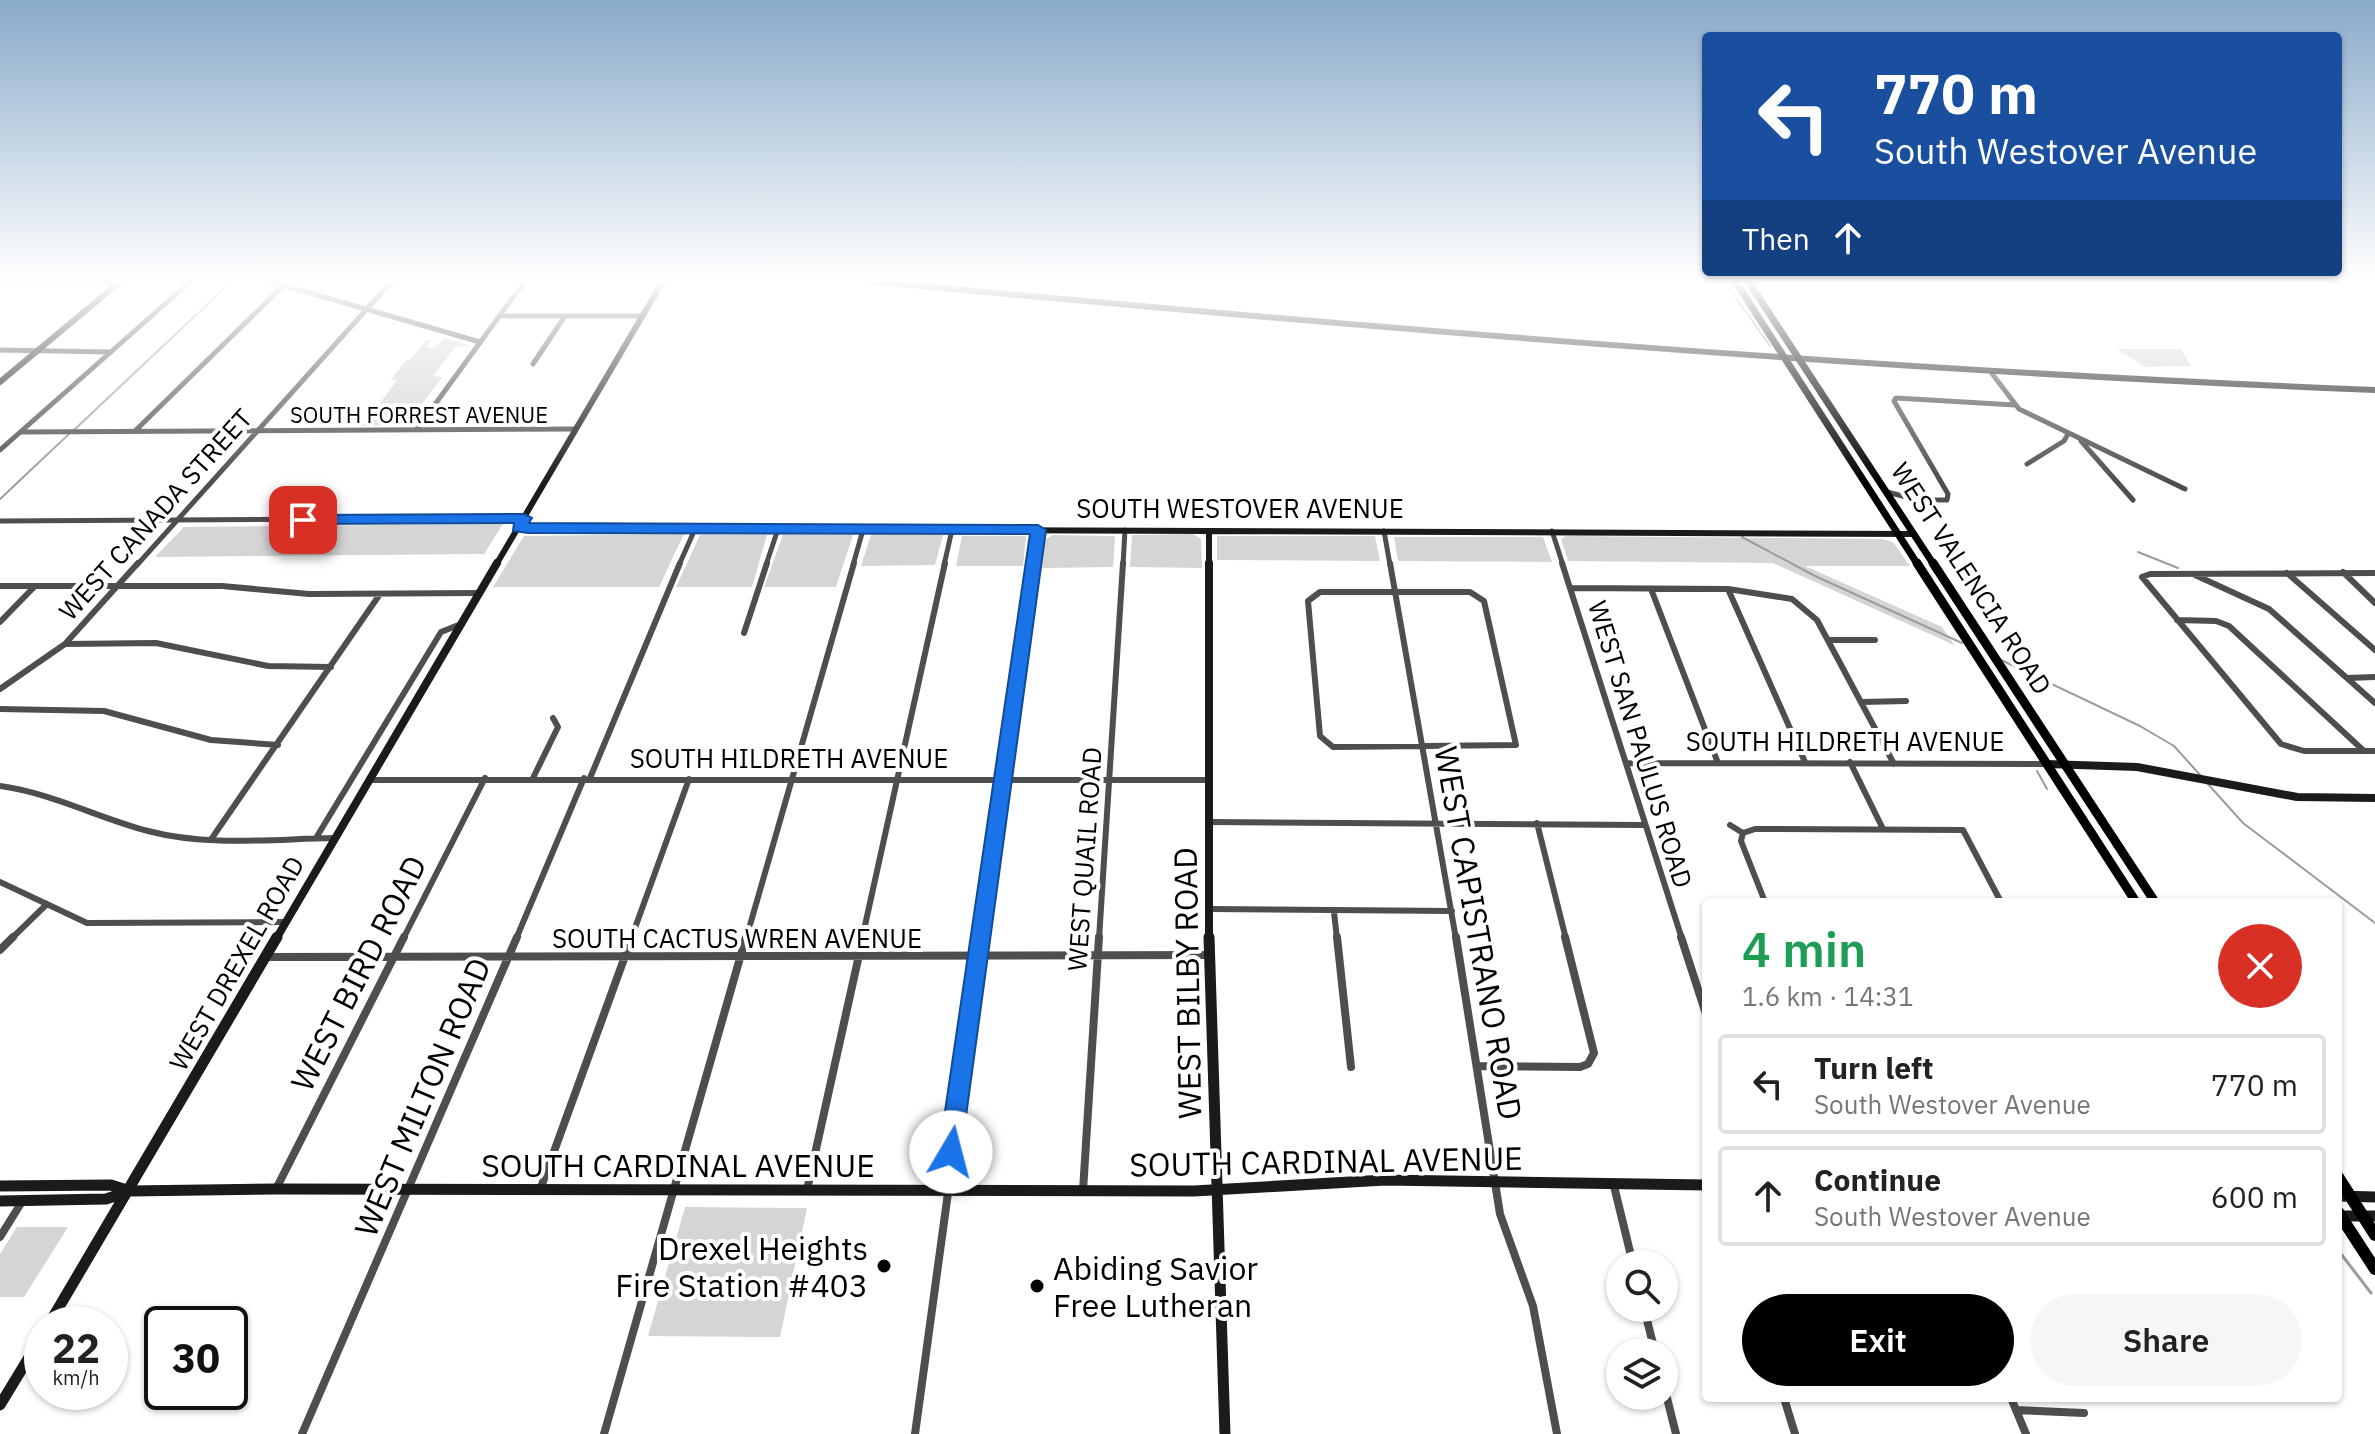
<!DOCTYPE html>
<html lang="en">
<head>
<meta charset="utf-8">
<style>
  :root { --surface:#fff; --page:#f6f6f6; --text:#222; --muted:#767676; --line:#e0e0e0; --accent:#000 }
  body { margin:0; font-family:"IBM Plex Sans",sans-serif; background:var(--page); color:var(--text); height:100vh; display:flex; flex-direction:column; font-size:30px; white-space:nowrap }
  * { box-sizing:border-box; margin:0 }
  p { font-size:26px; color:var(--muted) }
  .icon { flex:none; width:44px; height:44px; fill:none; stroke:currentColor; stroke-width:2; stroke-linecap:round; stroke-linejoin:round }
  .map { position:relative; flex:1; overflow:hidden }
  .panel { position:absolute; left:1702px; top:898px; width:640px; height:504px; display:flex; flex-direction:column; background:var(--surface); border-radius:8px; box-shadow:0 2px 6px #0004 }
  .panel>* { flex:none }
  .hud { position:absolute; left:1702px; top:32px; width:640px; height:244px; border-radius:8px; box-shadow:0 2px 6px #0004; background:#1a4fa0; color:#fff; overflow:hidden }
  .controls { position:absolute; left:1606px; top:1250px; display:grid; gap:16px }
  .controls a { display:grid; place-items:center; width:72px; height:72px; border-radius:50%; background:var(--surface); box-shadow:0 2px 6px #0004; font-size:40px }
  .speed { position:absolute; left:24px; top:1306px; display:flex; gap:16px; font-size:40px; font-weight:700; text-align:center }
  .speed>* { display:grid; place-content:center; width:104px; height:104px; border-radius:50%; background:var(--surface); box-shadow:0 2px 6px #0004; line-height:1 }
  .speed small { font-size:20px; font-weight:400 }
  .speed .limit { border:4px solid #111; border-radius:12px; background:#fff; color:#111 }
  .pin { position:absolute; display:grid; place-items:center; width:68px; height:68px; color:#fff; margin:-34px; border-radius:16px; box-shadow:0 4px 12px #0006 }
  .me { position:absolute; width:88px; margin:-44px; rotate:8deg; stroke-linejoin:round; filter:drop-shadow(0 0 6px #0008) }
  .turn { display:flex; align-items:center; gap:28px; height:168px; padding:0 40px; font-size:36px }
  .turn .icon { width:104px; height:104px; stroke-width:2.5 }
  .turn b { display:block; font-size:56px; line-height:68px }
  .then { display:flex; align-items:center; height:76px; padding:0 40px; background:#0003; gap:16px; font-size:30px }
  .round { display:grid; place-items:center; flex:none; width:84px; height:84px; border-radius:42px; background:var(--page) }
  .summary { display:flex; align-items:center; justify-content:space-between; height:136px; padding:0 40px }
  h1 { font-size:48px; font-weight:600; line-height:60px; color:#1e9e55 }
  .cta { display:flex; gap:16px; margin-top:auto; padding:16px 40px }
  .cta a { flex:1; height:92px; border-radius:48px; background:var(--accent); color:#fff; font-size:32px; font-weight:600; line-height:92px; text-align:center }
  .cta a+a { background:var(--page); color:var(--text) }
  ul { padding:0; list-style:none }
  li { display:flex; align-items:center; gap:24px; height:100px; margin:0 16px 12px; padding:0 24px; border:4px solid var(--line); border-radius:8px }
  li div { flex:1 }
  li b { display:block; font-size:30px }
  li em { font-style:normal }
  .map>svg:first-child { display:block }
  .green { fill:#d5d5d5 }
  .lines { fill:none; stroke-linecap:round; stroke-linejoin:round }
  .stream-far1 { stroke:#9c9c9c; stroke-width:2 }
  .stream { stroke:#9c9c9c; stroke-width:3 }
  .street-far2 { stroke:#4e4e4e; stroke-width:5 }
  .street-far1 { stroke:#4e4e4e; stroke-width:6 }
  .street { stroke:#4e4e4e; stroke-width:8 }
  .secondary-far2 { stroke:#1b1b1b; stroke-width:6 }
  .secondary-far1 { stroke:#1b1b1b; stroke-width:8 }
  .secondary { stroke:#1b1b1b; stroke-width:11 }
  .primary-far2 { stroke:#000; stroke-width:7 }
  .primary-far1 { stroke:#000; stroke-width:9 }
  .primary { stroke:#000; stroke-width:12 }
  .route { fill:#1a73e8; stroke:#114b97; stroke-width:2 }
  .poi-dot { fill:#000; stroke:#fff; stroke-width:3 }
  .labels { text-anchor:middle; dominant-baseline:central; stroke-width:8; stroke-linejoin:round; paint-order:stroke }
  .far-street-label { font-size:22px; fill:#000; stroke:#fff }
  .street-label { font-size:26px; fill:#000; stroke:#fff }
  .near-street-label { font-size:32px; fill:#000; stroke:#fff }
  .near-poi-label { font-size:32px; fill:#000; stroke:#fff; text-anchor:end }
</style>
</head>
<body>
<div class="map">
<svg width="2375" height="1434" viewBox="0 0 2375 1434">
  <rect width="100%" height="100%" fill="#fff"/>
  <!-- green -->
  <path class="green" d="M444 338 471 346 455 347 433 376 442 377 416 413H402L393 425 360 426 382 414H372L397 380H391L406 360H410L426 340H431L426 347 434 348Z
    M2117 349H2181L2191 366 2146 367Z
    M503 524 484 554 155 557 184 527Z
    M684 534 659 587H493L524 536Z
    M1193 534 1201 539 1202 568 1130 567 1132 535Z
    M700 535H767L752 587H676Z
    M783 535H853L836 587H764Z
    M871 535H943L935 565 861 566Z
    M1052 535 1115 536 1113 567 1042 568 1045 540Z
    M962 536H1026L1023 566H956Z
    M1217 536H1375L1380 561 1217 560Z
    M1566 536 1883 539 1893 542 1910 566H1805L1942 627 1954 645 1773 563 1568 561 1561 539Z
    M1394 537H1543L1552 562 1398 561Z
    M685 1207 807 1208 780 1337 648 1336Z
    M17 1227H68L24 1297H0V1254Z"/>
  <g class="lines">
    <!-- stream-far1 -->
    <path class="stream-far1" d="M1724 281 1770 346
      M74 430 232 281
      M0 499 69 434
      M1742 537 1815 576 1962 643
      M2138 552 2178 568
      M2001 660 2140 726 2174 746 2201 776
      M2037 771 2047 789
      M2208 784 2243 823 2375 923"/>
    <!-- stream -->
    <path class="stream" d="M2338 1250 2371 1293"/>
    <!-- street-far2 -->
    <path class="street-far2" d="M269 281 480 342
      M0 282H119
      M499 316H643
      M0 350 111 352
      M533 364 565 316
      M1990 371 2019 409 2185 489
      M417 429 525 281
      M136 430 283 286
      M21 432 576 429
      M2081 441 2133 500
      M0 450 191 281
      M2027 464 2064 441 2068 434
      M1887 492 1918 500H1947L1948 494 1894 401 1896 398 2015 405
      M0 521 524 518
      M1384 531 1390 565
      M1552 531 1563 565
      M137 565 392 281
      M679 565 695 529
      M766 565 778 529
      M853 565 863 530
      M944 565 952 530
      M1033 565 1038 530
      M1123 565 1125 530"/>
    <!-- street-far1 -->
    <path class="street-far1" d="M1390 563 1456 939
      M1562 563 1682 939
      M2343 572 2375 603
      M2287 573 2375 650
      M2195 575 2269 609 2375 703
      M2142 577 2281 744 2304 751H2375
      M2142 577 2150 574 2375 573
      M0 586H222L309 594 480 593
      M1572 588 1728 589 1792 599 1817 620 1894 764
      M1651 589 1718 763
      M1728 589 1805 762
      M1320 592H1470L1484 601 1516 745 1333 747 1320 736 1308 601Z
      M2177 620 2216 621 2229 626 2364 751
      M0 622 35 586
      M744 633 767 563
      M1829 640H1875
      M65 644 156 643 268 666 331 667
      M2347 678 2375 677
      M0 689 65 644 138 563
      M1862 702 1906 701
      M0 709 104 711 211 740 278 745
      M1850 762 1883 829
      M1627 763 2047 764
      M533 778 558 727 553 718
      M590 778 680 563
      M369 780H1209
      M0 786C52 793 98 818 148 831 209 847 272 839 334 838
      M1210 822 1645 825
      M1537 823 1566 939
      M1730 825 1743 833
      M1743 833 1755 829 1963 830 2001 902
      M1743 833 1741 841 1765 902
      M212 838 380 594
      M316 838 441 632 461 624
      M0 882 87 923 286 922
      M1864 901 2000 902
      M1210 909 1452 911
      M1334 912 1337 939
      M11 939 47 904
      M403 939 485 778
      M516 939 584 778
      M631 939 689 779
      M746 939 854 563
      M862 939 945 563
      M982 939 1034 563
      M1099 939 1123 563"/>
    <!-- street -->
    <path class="street" d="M1337 937 1351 1067
      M1456 937 1500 1214 1533 1306 1557 1434
      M1681 937 1706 1014
      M0 950 13 937
      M266 957 1209 955
      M1477 1066 1580 1067 1588 1064 1594 1053 1565 937
      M1614 1186 1633 1264
      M276 1189 404 937
      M540 1190 632 937
      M807 1190 863 937
      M1083 1191 1099 937
      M0 1237 23 1200
      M1644 1308 1655 1352
      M1664 1386 1676 1434
      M1784 1398 1795 1434
      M2011 1398 2026 1434
      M2016 1410 2084 1413
      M302 1434 517 937
      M604 1434 746 937
      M915 1434 983 937"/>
    <!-- secondary-far2 -->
    <path class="secondary-far2" d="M867 281C1369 328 1872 370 2375 390
      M0 382 121 281
      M519 528 1913 534
      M1209 531V565
      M496 565 663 281"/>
    <!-- secondary-far1 -->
    <path class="secondary-far1" d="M1209 563V939
      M2047 764 2137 767 2297 797 2375 798
      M276 939 497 563"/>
    <!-- secondary -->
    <path class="secondary" d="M1209 937 1225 1434
      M0 1186 111 1185 130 1191
      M2338 1196 2375 1197
      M0 1201 106 1199 130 1191 275 1189 1194 1191 1385 1180 1706 1185
      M2340 1216H2375
      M49 1324 277 937
      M0 1405 42 1336"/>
    <!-- primary-far2 -->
    <path class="primary-far2" d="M1735 281 1918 565
      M1748 281 1934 565"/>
    <!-- primary-far1 -->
    <path class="primary-far1" d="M1917 563 2136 902
      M1933 563 2155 902"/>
    <!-- primary -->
    <path class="primary" d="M2338 1177 2375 1235
      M2338 1212 2375 1269"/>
  </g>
  <!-- sky -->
  <linearGradient id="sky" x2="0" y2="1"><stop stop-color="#89aaca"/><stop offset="0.58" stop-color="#fff"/><stop offset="1" stop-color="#fff" stop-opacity="0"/></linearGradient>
  <rect width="2375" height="482" fill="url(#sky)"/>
  <!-- route -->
  <path class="route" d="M524 514 532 518 529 523 1038 525 1046 530 960 1160 951 1163 943 1160 939 1152 1030 534 528 533 513 531 514 523 303 524 295 520 303 515Z"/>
  <!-- markers -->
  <g class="poi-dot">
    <circle cx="884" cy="1266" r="8"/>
    <circle cx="1037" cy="1286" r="8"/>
  </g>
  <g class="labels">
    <!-- far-street labels -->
    <g class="far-street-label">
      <text x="419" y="414">SOUTH FORREST AVENUE</text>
    </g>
    <!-- street labels -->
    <g class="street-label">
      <text x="1240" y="508">SOUTH WESTOVER AVENUE</text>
      <text transform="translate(155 514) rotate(-48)">WEST CANADA STREET</text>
      <text transform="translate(1972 578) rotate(57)">WEST VALENCIA ROAD</text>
      <text x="1845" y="741">SOUTH HILDRETH AVENUE</text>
      <text transform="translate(1641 744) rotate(73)">WEST SAN PAULUS ROAD</text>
      <text x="789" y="758">SOUTH HILDRETH AVENUE</text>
      <text transform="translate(1084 859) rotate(-86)">WEST QUAIL ROAD</text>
      <text x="737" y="938">SOUTH CACTUS WREN AVENUE</text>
      <text transform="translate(236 963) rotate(-60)">WEST DREXEL ROAD</text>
    </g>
    <!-- near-street labels -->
    <g class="near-street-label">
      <text transform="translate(1479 933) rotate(80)">WEST CAPISTRANO ROAD</text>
      <text transform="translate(358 973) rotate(-63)">WEST BIRD ROAD</text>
      <text transform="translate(1187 983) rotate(-91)">WEST BILBY ROAD</text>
      <text transform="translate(422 1097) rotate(-67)">WEST MILTON ROAD</text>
      <text transform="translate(1326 1161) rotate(-1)">SOUTH CARDINAL AVENUE</text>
      <text x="678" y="1165">SOUTH CARDINAL AVENUE</text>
    </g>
    <!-- near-poi labels -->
    <g class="near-poi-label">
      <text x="868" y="1248">Drexel Heights<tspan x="868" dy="37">Fire Station #403</tspan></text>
      <text x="1053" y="1268" text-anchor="start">Abiding Savior<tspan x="1053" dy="37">Free Lutheran</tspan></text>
    </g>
  </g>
</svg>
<div class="controls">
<a><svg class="icon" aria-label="search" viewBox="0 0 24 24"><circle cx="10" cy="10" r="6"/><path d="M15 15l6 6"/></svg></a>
<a><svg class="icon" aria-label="layers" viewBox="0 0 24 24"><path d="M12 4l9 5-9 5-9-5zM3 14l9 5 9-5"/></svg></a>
</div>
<div class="speed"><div>22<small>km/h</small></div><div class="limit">30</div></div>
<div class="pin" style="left:303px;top:520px;background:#d93025"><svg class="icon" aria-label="arrive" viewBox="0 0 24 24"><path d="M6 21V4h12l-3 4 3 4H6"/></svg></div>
<svg class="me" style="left:951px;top:1152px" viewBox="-20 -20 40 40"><circle r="19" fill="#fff"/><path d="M0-13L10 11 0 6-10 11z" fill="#1a73e8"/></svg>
<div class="hud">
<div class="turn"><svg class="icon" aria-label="left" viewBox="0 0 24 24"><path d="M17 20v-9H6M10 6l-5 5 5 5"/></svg><div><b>770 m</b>South Westover Avenue</div></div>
<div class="then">Then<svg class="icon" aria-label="ahead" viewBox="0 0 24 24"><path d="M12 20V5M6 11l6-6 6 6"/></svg></div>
</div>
<section class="panel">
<div class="summary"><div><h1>4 min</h1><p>1.6 km · 14:31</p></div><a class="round" style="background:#d93025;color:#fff"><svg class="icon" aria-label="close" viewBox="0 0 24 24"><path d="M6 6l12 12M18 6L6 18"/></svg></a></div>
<ul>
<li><svg class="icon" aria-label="left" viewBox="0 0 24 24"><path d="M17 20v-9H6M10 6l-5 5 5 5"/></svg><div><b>Turn left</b><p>South Westover Avenue</p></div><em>770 m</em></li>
<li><svg class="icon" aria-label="ahead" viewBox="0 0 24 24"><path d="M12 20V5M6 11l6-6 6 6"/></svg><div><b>Continue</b><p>South Westover Avenue</p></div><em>600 m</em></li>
</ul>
<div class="cta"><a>Exit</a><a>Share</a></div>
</section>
</div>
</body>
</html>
